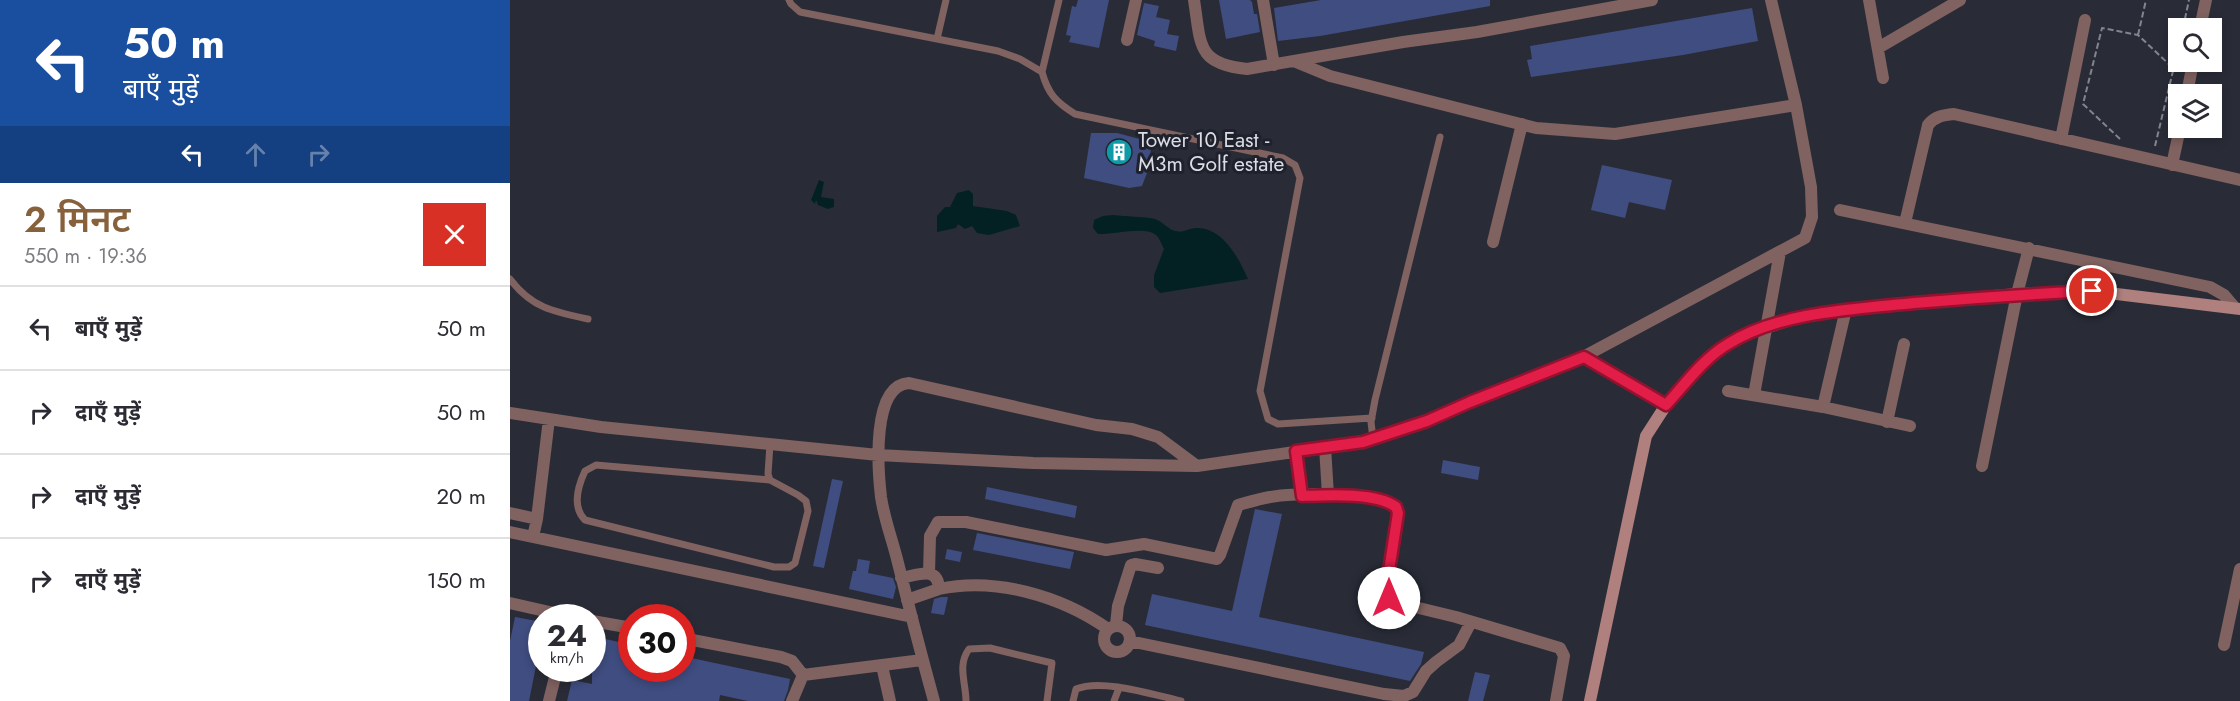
<!DOCTYPE html>
<html lang="hi">
<head>
<meta charset="utf-8">
<style>
  :root { --surface:#fff; --page:#f7f7f7; --text:#2b2b33; --muted:#7c7c81; --line:#e1e1e2; --accent:#86613c }
  body { margin:0; font-family:Jost,"Noto Sans Devanagari",sans-serif; background:var(--page); color:var(--text); height:100vh; display:flex; flex-direction:column; font-size:22px; white-space:nowrap }
  * { box-sizing:border-box; margin:0 }
  p { font-size:20px; color:var(--muted) }
  .icon { flex:none; width:33px; height:33px; fill:none; stroke:currentColor; stroke-width:2; stroke-linecap:round; stroke-linejoin:round }
  .map { position:relative; flex:1; overflow:hidden }
  .drawer { display:flex; flex-direction:column; background:var(--surface); width:510px }
  .drawer>* { flex:none }
  .top-card { background:#1a4fa0; color:#fff; overflow:hidden }
  .fabs { position:absolute; left:1658px; top:18px; display:grid; gap:12px }
  .fabs a { display:grid; place-items:center; width:54px; height:54px; border-radius:0px; background:var(--surface); box-shadow:0 3px 9px #0003; font-size:30px }
  .speed { position:absolute; left:18px; top:604px; display:flex; gap:12px; font-size:30px; font-weight:700; text-align:center }
  .speed>* { display:grid; place-content:center; width:78px; height:78px; border-radius:50%; background:var(--surface); box-shadow:0 3px 9px #0003; line-height:1 }
  .speed small { font-size:15px; font-weight:400 }
  .speed .limit { border:9px solid #d22; background:#fff; color:#111 }
  .pin { position:absolute; display:grid; place-items:center; width:51px; height:51px; color:#fff; margin:-26px; border:3px solid #fff; border-radius:50%; box-shadow:0 2px 6px #0007 }
  .me { position:absolute; width:66px; margin:-33px; rotate:0deg; stroke-linejoin:round; filter:drop-shadow(0 0 4px #0008) }
  .turn { display:flex; align-items:center; gap:21px; height:126px; padding:0 24px; font-size:27px }
  .turn .icon { width:78px; height:78px; stroke-width:2.5 }
  .turn b { display:block; font-size:42px; line-height:51px }
  .lanes { display:flex; align-items:center; height:57px; padding:0 24px; background:#0003; justify-content:center; gap:30px; direction:ltr }
  .lanes .off { opacity:.35 }
  .round { display:grid; place-items:center; flex:none; width:63px; height:63px; border-radius:0px; background:var(--page) }
  .head { display:flex; align-items:center; justify-content:space-between; height:102px; padding:0 24px }
  h1 { font-size:36px; font-weight:600; line-height:45px; color:var(--accent) }
  ul { padding:0; list-style:none }
  li { display:flex; align-items:center; gap:18px; height:84px; padding:0 24px; border-top:2px solid var(--line) }
  li div { flex:1 }
  li b { display:block; font-size:22px }
  li em { font-style:normal }
  main { display:flex; flex:1; min-height:0 }
  .map>svg:first-child { display:block }
  .water { fill:#032122 }
  .building { fill:#404d81 }
  .lines { fill:none; stroke-linecap:round; stroke-linejoin:round }
  .path { stroke:#82858e; stroke-width:2; stroke-dasharray:6 3; stroke-linecap:butt }
  .lane { stroke:#806260; stroke-width:7 }
  .street { stroke:#806260; stroke-width:12 }
  .secondary { stroke:#af807d; stroke-width:12 }
  .route-casing { stroke:#92132f; stroke-width:15 }
  .route { stroke:#e11d48; stroke-width:10 }
  .labels { text-anchor:middle; dominant-baseline:central; stroke-width:6; stroke-linejoin:round; paint-order:stroke }
  .poi-label { font-size:21px; fill:#dadde4; stroke:#1f222d; text-anchor:start }
</style>
</head>
<body>
<main>
<section class="drawer">
<div class="top-card">
<div class="turn"><svg class="icon" aria-label="left" viewBox="0 0 24 24"><path d="M17 20v-9H6M10 6l-5 5 5 5"/></svg><div><b>50 m</b>बाएँ मुड़ें</div></div>
<div class="lanes"><svg class="icon" aria-label="left" viewBox="0 0 24 24"><path d="M17 20v-9H6M10 6l-5 5 5 5"/></svg><svg class="icon off" aria-label="ahead" viewBox="0 0 24 24"><path d="M12 20V5M6 11l6-6 6 6"/></svg><svg class="icon off" aria-label="right" viewBox="0 0 24 24"><path d="M7 20v-9h11M14 6l5 5-5 5"/></svg></div>
</div>
<div class="head"><div><h1>2 मिनट</h1><p>550 m · 19:36</p></div><a class="round" style="background:#d93025;color:#fff"><svg class="icon" aria-label="close" viewBox="0 0 24 24"><path d="M6 6l12 12M18 6L6 18"/></svg></a></div>
<ul>
<li><svg class="icon" aria-label="left" viewBox="0 0 24 24"><path d="M17 20v-9H6M10 6l-5 5 5 5"/></svg><div><b>बाएँ मुड़ें</b></div><em>50 m</em></li>
<li><svg class="icon" aria-label="right" viewBox="0 0 24 24"><path d="M7 20v-9h11M14 6l5 5-5 5"/></svg><div><b>दाएँ मुड़ें</b></div><em>50 m</em></li>
<li><svg class="icon" aria-label="right" viewBox="0 0 24 24"><path d="M7 20v-9h11M14 6l5 5-5 5"/></svg><div><b>दाएँ मुड़ें</b></div><em>20 m</em></li>
<li><svg class="icon" aria-label="right" viewBox="0 0 24 24"><path d="M7 20v-9h11M14 6l5 5-5 5"/></svg><div><b>दाएँ मुड़ें</b></div><em>150 m</em></li>
</ul>
</section>
<div class="map">
<svg width="1730" height="701" viewBox="0 0 1730 701">
  <rect width="100%" height="100%" fill="#292c37"/>
  <!-- water -->
  <path class="water" d="M309 180 314 182 311 197 324 199V207L318 209 308 205 306 200 305 204 301 200Z
    M459 190 463 194V206L497 211 506 215 510 226 479 235 467 233 462 226 455 229 448 224 446 228 427 232V216L435 207H440L447 193Z
    M603 215C617 217 632 216 645 219 653 222 658 229 665 231 674 233 681 227 688 228 714 229 729 259 738 279L650 293 644 287V275L654 249C652 245 650 239 647 236 636 225 604 235 588 234L583 228 584 220 593 216Z"/>
  <!-- building -->
  <path class="building" d="M568 0H599L589 48 559 42 561 36 556 35 562 6 566 7Z
    M709 0H740L742 2 744 14H747L750 32 716 39Z
    M811 0H980V6L810 36 768 41 764 8Z
    M634 3 649 6 646 17 660 20 657 34 669 36 666 51 644 46 645 41 627 35Z
    M1242 8 1248 41 1173 55 1021 77 1017 60 1022 59 1020 46Z
    M581 133H607L641 142 640 165 632 186 619 188 574 178Z
    M1092 165 1162 180 1155 210 1119 202 1115 218 1081 210Z
    M933 460 970 467 968 480 931 473Z
    M322 479 333 481 314 568 303 566Z
    M477 487 567 506 565 518 475 499Z
    M745 509 772 514 749 617 914 652 911 664 900 681 635 625 642 594 722 611Z
    M467 533 564 552 560 569 463 550Z
    M437 549 452 552 450 562 435 559Z
    M348 559 360 561 358 573 383 578 386 587 383 599 339 589 343 571H346Z
    M431 597H438L434 615 421 613 424 599Z
    M5 617 32 622V636L19 701H0V641Z
    M82 636 122 645V669H172V656L280 679 278 690 274 701H238L210 695 209 701H57L62 680 82 684Z
    M965 672 980 675 973 701H958Z"/>
  <g class="lines">
    <!-- path -->
    <path class="path" d="M1673 28 1679 0
      M1628 35 1636 0
      M1610 139 1573 104 1592 28 1628 35 1664 69
      M1645 146 1668 50"/>
    <!-- lane -->
    <path class="lane" d="M279 0 281 4 290 12 488 51 510 59 532 72C538 94 546 102 565 114L773 158 785 165 790 178 750 391 758 419 768 424 862 418
      M427 39 436 0
      M532 72 549 0
      M0 279C22 308 44 312 78 319
      M863 439 861 422 865 400 930 137
      M260 444 258 474 260 480 288 495 296 501 298 511 285 563 279 567H264L75 520C62 507 68 486 75 471L86 465 260 480
      M456 701C456 683 447 665 459 649L480 648 542 663 537 701
      M563 701 566 689C592 678 644 695 671 701
      M604 701 609 688"/>
    <!-- street -->
    <path class="street" d="M684 0C691 44 686 64 737 69L893 42 967 32 1142 0
      M753 0 764 65
      M1359 0 1373 78
      M1690 28 1696 0
      M617 40 626 0
      M1368 48 1450 0
      M786 62 820 76 1026 128 1105 134 1286 105
      M1677 94 1683 62
      M1551 139 1575 20
      M1662 165 1670 128
      M1330 210 1700 287 1714 295 1725 308
      M1395 223 1418 125C1425 116 1434 115 1444 114L1730 180
      M983 242 1012 124
      M1073 357 1156 405
      M1218 391 1313 407 1400 426
      M1244 395 1270 252
      M1313 407 1336 309
      M0 413 91 427 368 455 523 463 686 466
      M1377 422 1394 344
      M815 447 818 495
      M786 451 792 496
      M1472 466 1507 294 1519 248
      M0 513 27 519
      M0 532 402 617
      M23 537 27 519 39 419
      M419 573 420 536 428 522H456L596 550 634 544 707 559 710 555 728 505C739 502 749 499 760 497 787 493 865 491 886 507L888 513 876 589 879 598 884 602 946 617 1050 648 1054 656 1046 701
      M391 578C408 575 428 565 429 589L397 600
      M429 589C486 577 551 596 598 629
      M0 603 66 618
      M82 621 122 628
      M606 625 608 606 621 565 625 564 648 568
      M594 639a13 13 0 1 1 26 0a13 13 0 1 1-26 0Z
      M172 638 271 657 282 661 293 675
      M619 643H629L874 694 894 696 903 692 916 671 926 662 949 645 961 622
      M1714 645 1730 569
      M372 666 380 701
      M293 675 412 660
      M39 701 47 669
      M282 701 293 675
      M424 701C411 654 399 607 387 559 382 539 374 518 371 497 368 471 361 385 399 383L586 425 622 429 648 437 687 466 853 442 917 421 960 402 1073 357 1295 238 1302 217 1301 187 1286 105 1261 0"/>
    <!-- secondary -->
    <path class="secondary" d="M1080 701 1136 436 1156 405 1200 357 1218 343 1243 332 1283 319 1336 309 1507 294 1582 291 1730 309"/>
  </g>
  <g class="lines">
    <defs>
      <path id="route" d="M879 598 876 590 888 513 886 507C867 492 816 495 792 496L786 451 853 442 917 421 960 402 1074 357 1156 405C1175 384 1194 358 1218 344 1269 312 1345 309 1404 303 1463 298 1522 294 1582 291"/>
    </defs>
    <!-- route casing -->
    <use href="#route" class="route-casing"/>
    <!-- route -->
    <use href="#route" class="route"/>
  </g>
  <!-- icons -->
  <defs>
    <symbol id="building-disc" viewBox="-11 -11 22 22"><circle r="9.5" fill="#0f9aa8" stroke="#1f222d"/><path d="M-4-6H4V6H1V3H-1V6H-4ZM-2.5-4.3h1.7v1.8h-1.7ZM.8-4.3h1.7v1.8H.8ZM-2.5-1h1.7V.8h-1.7ZM.8-1h1.7V.8H.8Z" fill="#fff"/></symbol>
  </defs>
  <g fill-rule="evenodd">
    <use href="#building-disc" x="594" y="137" width="30" height="30"/>
  </g>
  <g class="labels">
    <!-- poi labels -->
    <g class="poi-label">
      <text x="628" y="140">Tower 10 East -<tspan x="628" dy="24">M3m Golf estate</tspan></text>
    </g>
  </g>
</svg>
<div class="fabs">
<a><svg class="icon" aria-label="search" viewBox="0 0 24 24"><circle cx="10" cy="10" r="6"/><path d="M15 15l6 6"/></svg></a>
<a><svg class="icon" aria-label="layers" viewBox="0 0 24 24"><path d="M12 4l9 5-9 5-9-5zM3 14l9 5 9-5"/></svg></a>
</div>
<div class="speed"><div>24<small>km/h</small></div><div class="limit">30</div></div>
<div class="pin" style="left:1582px;top:291px;background:#d93025"><svg class="icon" aria-label="arrive" viewBox="0 0 24 24"><path d="M6 21V4h12l-3 4 3 4H6"/></svg></div>
<svg class="me" style="left:879px;top:598px" viewBox="-20 -20 40 40"><circle r="19" fill="#fff"/><path d="M0-13L10 11 0 6-10 11z" fill="#e11d48"/></svg>
</div>
</main>
</body>
</html>
